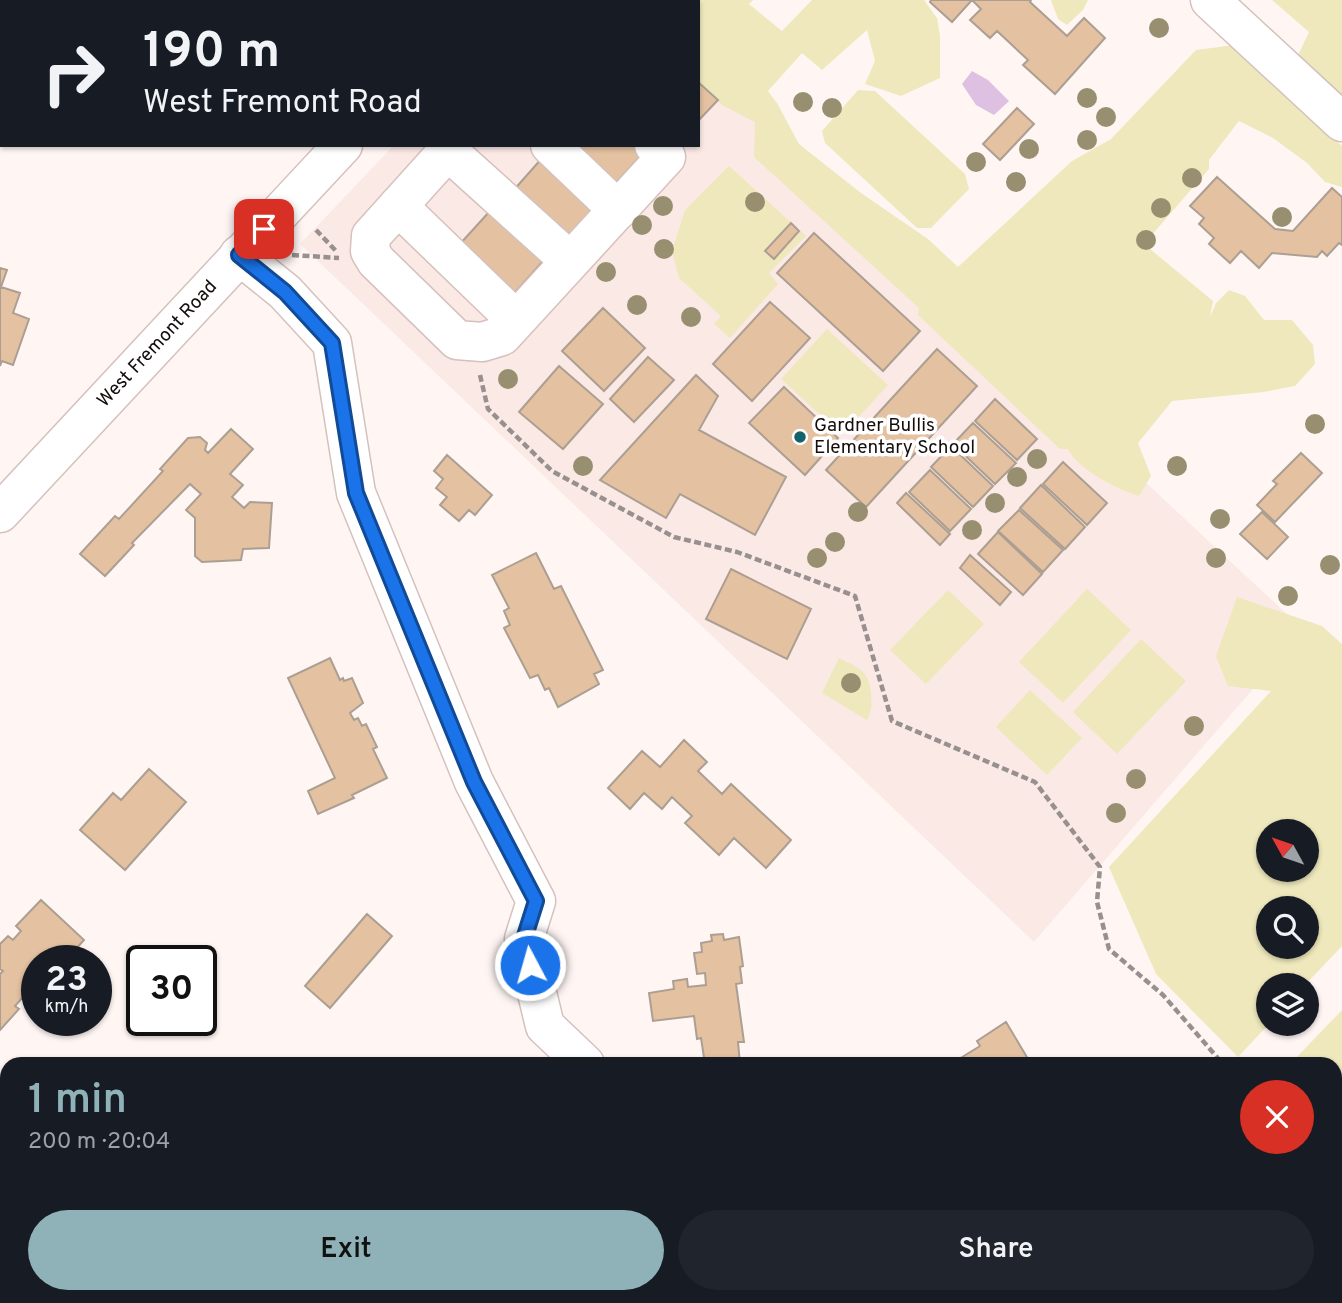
<!DOCTYPE html>
<html lang="en">
<head>
<meta charset="utf-8">
<style>
  :root { --surface:#171b24; --page:#20242c; --text:#f1f3f6; --muted:#9ea1a6; --accent:#8eb2b7 }
  body { margin:0; font-family:Overpass,sans-serif; background:var(--page); color:var(--text); height:100vh; display:flex; flex-direction:column; font-size:26px; white-space:nowrap }
  * { box-sizing:border-box; margin:0 }
  p { font-size:23px; color:var(--muted) }
  .icon { flex:none; width:38px; height:38px; fill:none; stroke:currentColor; stroke-width:2; stroke-linecap:round; stroke-linejoin:round }
  .map { position:relative; flex:1; overflow:hidden }
  .side { position:absolute; left:0px; top:1057px; width:1342px; height:247px; display:flex; flex-direction:column; background:var(--surface); border-radius:21px 21px 0 0; box-shadow:0 2px 5px #0004 }
  .side>* { flex:none }
  .banner { position:absolute; left:0px; top:0px; width:700px; height:147px; box-shadow:0 2px 5px #0004; background:#171b24; color:var(--text); overflow:hidden }
  .needle { width:46px; rotate:310deg }
  .buttons { position:absolute; left:1256px; top:819px; display:grid; gap:14px }
  .buttons a { display:grid; place-items:center; width:63px; height:63px; border-radius:50%; background:var(--surface); box-shadow:0 2px 5px #0004; font-size:35px }
  .speed { position:absolute; left:21px; top:945px; display:flex; gap:14px; font-size:35px; font-weight:700; text-align:center }
  .speed>* { display:grid; place-content:center; width:91px; height:91px; border-radius:50%; background:var(--surface); box-shadow:0 2px 5px #0004; line-height:1 }
  .speed small { font-size:18px; font-weight:400 }
  .speed .limit { border:4px solid #111; border-radius:10px; background:#fff; color:#111 }
  .pin { position:absolute; display:grid; place-items:center; width:60px; height:60px; color:#fff; margin:-30px; border-radius:14px; box-shadow:0 4px 10px #0006 }
  .me { position:absolute; width:77px; margin:-38px; rotate:354deg; stroke-linejoin:round; filter:drop-shadow(0 0 5px #0008) }
  .turn { display:flex; align-items:center; gap:24px; height:147px; padding:0 28px; font-size:32px }
  .turn .icon { width:91px; height:91px; stroke-width:2.5 }
  .turn b { display:block; font-size:49px; line-height:60px }
  .round { display:grid; place-items:center; flex:none; width:74px; height:74px; border-radius:37px; background:var(--page) }
  .headline { display:flex; align-items:center; justify-content:space-between; height:119px; padding:0 28px }
  h1 { font-size:42px; font-weight:600; line-height:52px; color:var(--accent) }
  .primary-button { display:flex; gap:14px; margin-top:auto; padding:14px 28px }
  .primary-button a { flex:1; height:80px; border-radius:42px; background:var(--accent); color:#111; font-size:28px; font-weight:600; line-height:80px; text-align:center }
  .primary-button a+a { background:var(--page); color:var(--text) }
  .map>svg:first-child { display:block }
  .built { fill:#fbe9e5 }
  .green { fill:#eee8bc; fill-rule:evenodd }
  .water { fill:#dec0e3 }
  .building { fill:#e3c1a1; stroke:#ac9f92; stroke-width:2 }
  .lines { fill:none; stroke-linecap:round; stroke-linejoin:round }
  .minor-casing { stroke:#d5c1bd; stroke-width:41 }
  .path { stroke:#98908e; stroke-width:4.5; stroke-dasharray:7 3.5; stroke-linecap:butt }
  .minor { stroke:#fff; stroke-width:38 }
  .tree { fill:#988f70 }
  .route-casing { stroke:#114b97; stroke-width:18 }
  .route { stroke:#1a73e8; stroke-width:12 }
  .poi-dot { fill:#14636a; stroke:#fff; stroke-width:2.5 }
  .labels { text-anchor:middle; dominant-baseline:central; stroke-width:7; stroke-linejoin:round; paint-order:stroke }
  .street-label { font-size:19px; fill:#140d0c; stroke:#fff }
  .poi-label { font-size:19px; fill:#140d0c; stroke:#fff; text-anchor:start }
</style>
</head>
<body>
<div class="map">
<svg width="1342" height="1303" viewBox="0 0 1342 1303">
  <rect width="100%" height="100%" fill="#fff6f4"/>
  <!-- built -->
  <path class="built" d="M698 65 1304 630 1034 942 300 244 394 145H698Z"/>
  <!-- green -->
  <path class="green" d="M617 0H753L749 4 782 31 812 0H924L937 18 940 36V78L901 96 865 84 875 61 867 30 822 70 802 53 768 91 777 103 799 144 861 193 928 239 958 267 1072 161 1111 139 1196 50 1234 45 1342 146V187L1325 182 1307 163 1273 138 1239 121 1209 160V169L1144 244 1213 301 1210 317 1216 303 1229 290 1245 296 1264 320H1292L1313 345 1315 364 1295 386 1264 392 1172 401 1138 443 1151 476 1139 496C1117 489 1078 470 1068 449H1060L918 315 919 308 754 157 755 122 722 105 698 81V2Z
    M1051 0H1088L1083 10 1067 25 1058 19Z
    M1272 0H1342V109L1292 68 1309 32Z
    M858 90 875 91 965 174 969 189 931 228H917L825 143 822 131Z
    M729 166 806 236 769 273 778 284 730 338 714 324 721 316 679 278 672 251 685 210Z
    M827 329 888 385 842 435 781 379Z
    M1087 589 1131 630 1063 703 1019 662Z
    M948 590 984 624 926 684 890 650Z
    M1237 597 1322 626 1342 644V946L1305 985H1269V1024L1238 1057 1156 974 1109 867 1271 691 1228 686 1216 656ZM1269 831H1307V870H1269ZM1269 908H1307V947H1269Z
    M1141 639 1186 681 1117 754 1073 712Z
    M839 658C858 668 869 670 871 693 872 704 872 710 867 720L822 693Z
    M1030 690 1082 738 1047 775 996 727Z
    M1342 1010V1085L1335 1082V1064L1291 1063Z"/>
  <!-- water -->
  <path class="water" d="M972 71 988 80 1009 101 994 115 976 105 962 84Z"/>
  <!-- building -->
  <path class="building" d="M931 0H1031L1030 2 1067 36 1084 18 1105 38 1055 94 1023 65 1028 60 997 31 990 38 970 20 981 9 972 0 952 22 930 2Z
    M698 82 718 100 698 121Z
    M1017 108 1034 124 1000 160 983 144Z
    M573 145H643L647 149 615 184Z
    M543 157 597 206 565 241 512 192Z
    M1217 177 1275 229 1293 231 1332 188 1342 197V245L1339 243 1327 256 1322 251 1317 257 1272 253 1259 268 1241 251 1230 263 1209 244 1214 238 1199 224 1204 218 1190 206Z
    M490 211 544 260 513 295 459 245Z
    M791 223 799 231 774 259 765 251Z
    M814 233 920 331 883 371 777 273Z
    M0 268 7 270 1 287 20 293 13 313 29 319 13 365 2 361 0 366Z
    M770 302 810 338 752 401 713 364Z
    M603 308 645 348 604 391 562 351Z
    M937 349 977 386 866 507 826 470Z
    M648 357 674 380 634 422 610 399Z
    M559 366 603 404 563 449 519 412Z
    M696 375 718 396 699 430 786 477 755 535 680 494 666 518 600 480Z
    M784 387 838 438 805 475 749 423Z
    M995 399 1037 439 1017 460 975 421Z
    M973 423 1016 463 995 484 953 444Z
    M231 429 253 449 230 474 243 485 232 497 244 508 250 502 272 503 269 548 243 549 241 560 202 562 195 556V518L186 510 201 494 190 484 132 543 134 545 105 576 80 554 115 516 119 519 163 471 160 469 188 438 200 437 207 443 205 450 208 453Z
    M951 446 993 486 973 507 931 467Z
    M1301 453 1322 473 1275 522 1257 505 1277 484 1273 481Z
    M447 455 492 495 475 515 469 510 459 521 440 505 447 497 436 488 443 479 434 471Z
    M1063 462 1107 503 1087 525 1043 484Z
    M930 470 971 509 950 531 909 492Z
    M1041 485 1085 527 1065 549 1020 508Z
    M906 493 950 534 940 545 897 503Z
    M1019 510 1063 550 1043 572 998 531Z
    M1262 512 1288 537 1267 559 1240 534Z
    M998 532 1042 574 1023 595 978 554Z
    M536 553 554 589 561 586 603 670 594 674 599 684 558 707 549 688 545 690 538 675 530 678 504 628 510 625 504 611 509 608 492 575Z
    M970 555 1011 592 1000 605 960 568Z
    M731 569 811 609 787 659 706 619Z
    M330 658 340 680 343 678 344 681 352 678 363 703 350 713 354 720 358 718 362 726 366 724 377 747 373 749 387 778 352 795 354 798 318 814 308 791 335 778 288 678Z
    M684 740 707 762 698 771 722 794 731 784 791 840 766 868 734 838 719 855 685 823 692 816 672 797 662 809 644 793 630 809 608 788 642 751 660 767Z
    M149 769 186 802 125 870 80 830 113 793 121 800Z
    M41 900 84 940 65 961H37V991L35 993 30 989 15 1006 19 1009 0 1030V974L3 971 0 969V944L8 936 13 940 21 931 16 926Z
    M367 914 392 936 330 1008 305 986Z
    M723 934 724 940 739 937 743 966 740 967 742 983 736 984 744 1042H738L740 1064H705L701 1038 697 1039 694 1016 653 1021 649 993 674 989 673 981 687 979 688 987 706 985 705 973 697 974 694 953 702 952 701 943 712 941 711 935Z
    M1006 1022 1031 1064H951L980 1046 977 1041Z
    M30 1297H62V1299H75V1303H8V1301H30Z
    M326 1297H362L356 1303H320Z
    M366 1297H462L469 1303H397L393 1300 391 1303H373Z
    M901 1297H930L935 1303H898L896 1300Z
    M1214 1297H1257L1254 1303H1211Z"/>
  <g class="lines">
    <defs>
      <g id="minor">
        <path d="M280 0 281 2"/>
        <path d="M1210 0 1342 122"/>
        <path d="M476 2 477 0"/>
        <path d="M445 145 448 151 570 261"/>
        <path d="M453 145 371 236 370 251 376 261 457 340 482 342 502 336 666 157 654 145"/>
        <path d="M550 145 618 210"/>
        <path d="M398 206 516 320"/>
        <path d="M239 255 285 292 332 343 356 493 474 782 536 901 524 939 545 1026 585 1064"/>
        <path id="s1" d="M0 513 343 145"/>
        <path d="M833 1297 840 1303"/>
        <path d="M211 1303 212 1302"/>
        <path d="M1129 1303 1133 1297"/>
      </g>
    </defs>
    <!-- minor casing -->
    <use href="#minor" class="minor-casing"/>
    <!-- path -->
    <path class="path" d="M316 230 337 252
      M292 255 339 258
      M480 375 488 409 552 471 674 537 737 552 855 596 892 721 1035 782 1100 867 1097 902 1109 949 1163 995 1223 1064
      M1335 1149 1342 1151"/>
    <!-- minor -->
    <use href="#minor" class="minor"/>
  </g>
  <!-- trees -->
  <g class="tree">
    <circle cx="1159" cy="28" r="10"/>
    <circle cx="1087" cy="98" r="10"/>
    <circle cx="803" cy="102" r="10"/>
    <circle cx="832" cy="108" r="10"/>
    <circle cx="1106" cy="117" r="10"/>
    <circle cx="1087" cy="140" r="10"/>
    <circle cx="1029" cy="149" r="10"/>
    <circle cx="976" cy="162" r="10"/>
    <circle cx="1192" cy="178" r="10"/>
    <circle cx="1016" cy="182" r="10"/>
    <circle cx="755" cy="202" r="10"/>
    <circle cx="663" cy="206" r="10"/>
    <circle cx="1161" cy="208" r="10"/>
    <circle cx="1282" cy="217" r="10"/>
    <circle cx="642" cy="225" r="10"/>
    <circle cx="1146" cy="240" r="10"/>
    <circle cx="664" cy="249" r="10"/>
    <circle cx="606" cy="272" r="10"/>
    <circle cx="637" cy="305" r="10"/>
    <circle cx="691" cy="317" r="10"/>
    <circle cx="508" cy="379" r="10"/>
    <circle cx="1315" cy="424" r="10"/>
    <circle cx="1037" cy="459" r="10"/>
    <circle cx="583" cy="466" r="10"/>
    <circle cx="1177" cy="466" r="10"/>
    <circle cx="1017" cy="477" r="10"/>
    <circle cx="995" cy="503" r="10"/>
    <circle cx="858" cy="512" r="10"/>
    <circle cx="1220" cy="519" r="10"/>
    <circle cx="972" cy="530" r="10"/>
    <circle cx="835" cy="542" r="10"/>
    <circle cx="817" cy="558" r="10"/>
    <circle cx="1216" cy="558" r="10"/>
    <circle cx="1330" cy="565" r="10"/>
    <circle cx="1288" cy="596" r="10"/>
    <circle cx="851" cy="683" r="10"/>
    <circle cx="1194" cy="726" r="10"/>
    <circle cx="1136" cy="779" r="10"/>
    <circle cx="1116" cy="813" r="10"/>
  </g>
  <g class="lines">
    <defs>
      <path id="route" d="M264 229 239 255 285 292 332 343 356 493 474 782 536 901 524 939 530 965"/>
    </defs>
    <!-- route casing -->
    <use href="#route" class="route-casing"/>
    <!-- route -->
    <use href="#route" class="route"/>
  </g>
  <!-- markers -->
  <circle class="poi-dot" cx="800" cy="437" r="7"/>
  <g class="labels">
    <!-- street labels -->
    <g class="street-label">
      <text stroke="none"><textPath href="#s1" startOffset="231">West Fremont Road</textPath></text>
    </g>
    <!-- poi labels -->
    <g class="poi-label">
      <text x="814" y="426">Gardner Bullis<tspan x="814" dy="22">Elementary School</tspan></text>
    </g>
  </g>
</svg>
<div class="buttons">
<a><svg class="needle" viewBox="-14 -14 28 28"><path d="M0-13l5 13h-10z" fill="#e53935"/><path d="M0 13l5-13h-10z" fill="#9ea1a6"/></svg></a>
<a><svg class="icon" aria-label="search" viewBox="0 0 24 24"><circle cx="10" cy="10" r="6"/><path d="M15 15l6 6"/></svg></a>
<a><svg class="icon" aria-label="layers" viewBox="0 0 24 24"><path d="M12 4l9 5-9 5-9-5zM3 14l9 5 9-5"/></svg></a>
</div>
<div class="speed"><div>23<small>km/h</small></div><div class="limit">30</div></div>
<div class="pin" style="left:264px;top:229px;background:#d93025"><svg class="icon" aria-label="arrive" viewBox="0 0 24 24"><path d="M6 21V4h12l-3 4 3 4H6"/></svg></div>
<svg class="me" style="left:530px;top:965px" viewBox="-20 -20 40 40"><circle r="17" fill="#1a73e8" stroke="#fff" stroke-width="3"/><path d="M0-11L8 9 0 5-8 9z" fill="#fff"/></svg>
<div class="banner">
<div class="turn"><svg class="icon" aria-label="right" viewBox="0 0 24 24"><path d="M7 20v-9h11M14 6l5 5-5 5"/></svg><div><b>190 m</b>West Fremont Road</div></div>
</div>
<section class="side">
<div class="headline"><div><h1>1 min</h1><p>200 m · 20:04</p></div><a class="round" style="background:#d93025;color:#fff"><svg class="icon" aria-label="close" viewBox="0 0 24 24"><path d="M6 6l12 12M18 6L6 18"/></svg></a></div>
<div class="primary-button"><a>Exit</a><a>Share</a></div>
</section>
</div>
</body>
</html>
